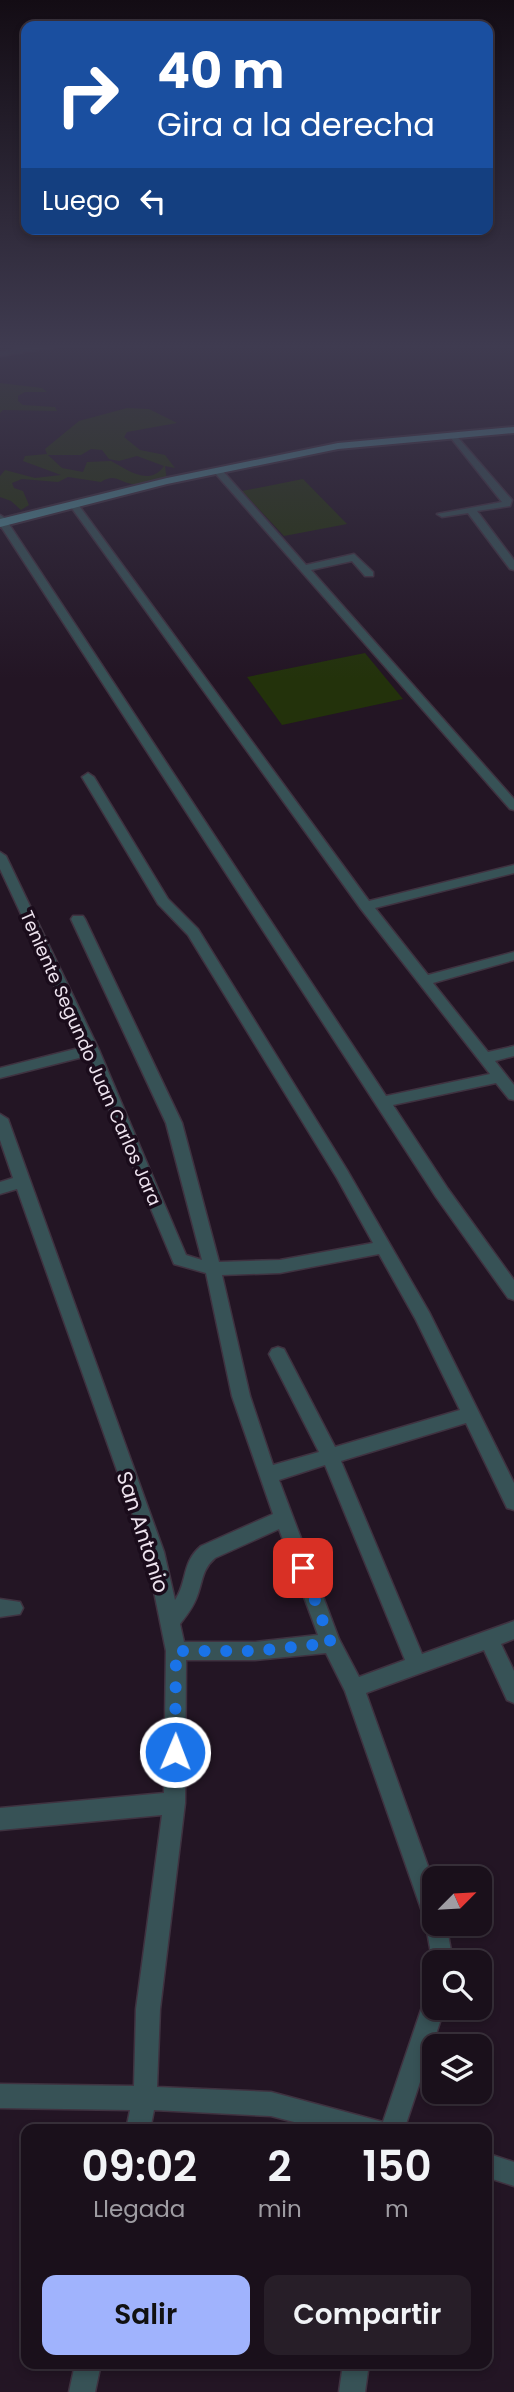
<!DOCTYPE html>
<html lang="es">
<head>
<meta charset="utf-8">
<style>
  :root { --surface:#1a101b; --page:#271e28; --text:#f1f3f6; --muted:#9f9da3; --line:#38303a; --accent:#a0b3fd }
  body { margin:0; font-family:Poppins,sans-serif; background:var(--page); color:var(--text); height:100vh; display:flex; flex-direction:column; font-size:26px; white-space:nowrap }
  * { box-sizing:border-box; margin:0 }
  p { font-size:23px; color:var(--muted) }
  .icon { flex:none; width:38px; height:38px; fill:none; stroke:currentColor; stroke-width:2; stroke-linecap:round; stroke-linejoin:round }
  .map { position:relative; flex:1; overflow:hidden }
  .sheet { position:absolute; left:21px; top:2124px; width:471px; height:245px; display:flex; flex-direction:column; background:var(--surface); border-radius:14px; box-shadow:0 4px 10px #0003,0 0 0 2px var(--line) }
  .sheet>* { flex:none }
  .banner { position:absolute; left:21px; top:21px; width:472px; height:214px; border-radius:14px; box-shadow:0 4px 10px #0003,0 0 0 2px var(--line); background:#1a4fa0; color:#fff; overflow:hidden }
  .needle { width:46px; rotate:66deg }
  .fabs { position:absolute; left:422px; top:1866px; display:grid; gap:14px }
  .fabs a { display:grid; place-items:center; width:70px; height:70px; border-radius:14px; background:var(--surface); box-shadow:0 4px 10px #0003,0 0 0 2px var(--line); font-size:35px }
  .pin { position:absolute; display:grid; place-items:center; width:60px; height:60px; color:#fff; margin:-30px; border-radius:14px; box-shadow:0 4px 10px #0006 }
  .me { position:absolute; width:77px; margin:-38px; rotate:1deg; stroke-linejoin:round; filter:drop-shadow(0 0 5px #0008) }
  .turn { display:flex; align-items:center; gap:24px; height:147px; padding:0 21px; font-size:32px }
  .turn .icon { width:91px; height:91px; stroke-width:2.5 }
  .turn b { display:block; font-size:49px; line-height:60px }
  .then { display:flex; align-items:center; height:66px; padding:0 21px; background:#0003; gap:14px; font-size:26px }
  .eta { display:flex; justify-content:space-evenly; align-items:center; height:119px; text-align:center }
  .eta b { font-size:42px; font-weight:600; line-height:49px }
  .action { display:flex; gap:14px; margin-top:auto; padding:14px 21px }
  .action a { flex:1; height:80px; border-radius:14px; background:var(--accent); color:#111; font-size:28px; font-weight:600; line-height:80px; text-align:center }
  .action a+a { background:var(--page); color:var(--text) }
  .map>svg:first-child { display:block }
  .green { fill:#23320b; fill-rule:evenodd }
  .lines { fill:none; stroke-linecap:round; stroke-linejoin:round }
  .minor-casing { stroke:#3f3240; stroke-width:3 }
  .major-casing { stroke:#3f3240; stroke-width:4 }
  .minor { fill:#375256; fill-rule:evenodd }
  .major { fill:#4e8891; fill-rule:evenodd }
  .route { stroke:#1a73e8; stroke-width:12; stroke-dasharray:0 21.6 }
  .labels { text-anchor:middle; dominant-baseline:central; stroke-width:7; stroke-linejoin:round; paint-order:stroke }
  .street-label { font-size:18px; fill:#ede3ee; stroke:#1a0c1b }
  .near-street-label { font-size:21px; fill:#ede3ee; stroke:#1a0c1b }
</style>
</head>
<body>
<div class="map">
<svg width="514" height="2392" viewBox="0 0 514 2392">
  <rect width="100%" height="100%" fill="#231524"/>
  <!-- green -->
  <path class="green" d="M0 383 42 388 47 392H25L18 396V401L23 405 55 407 57 411 3 410 0 413Z
    M127 408 149 409 177 423 127 432 124 437 140 450 165 455 175 468 165 466 167 481C156 482 143 486 132 484 119 482 115 473 101 482L68 477 58 482 22 479 12 483 14 488 23 491 29 505 21 510 11 501 0 497V476L5 470 35 478 61 475 23 461 25 456 47 454 45 449 79 421ZM91 449 102 450 109 459 119 461 137 456 164 466C149 488 125 468 111 461L87 462 83 472 62 468 48 455H81Z
    M303 479 347 524 284 536 242 491Z
    M365 653 403 699 282 725 247 677Z"/>
  <g class="lines">
    <defs>
      <path id="minor" d="M44 344H109L55 347 0 356V352Z
        M454 433 512 500 510 506 477 511 514 560V570L510 569 468 513 442 517 437 514 502 502 451 438V434Z
        M215 469H221L306 565 354 554 373 572V576H365L352 561 311 570 514 799V810L510 809 215 473Z
        M71 503H77L369 901 514 865V873L375 908 428 975 514 952V960L433 983 488 1052 514 1046V1056L495 1061 514 1085V1100L509 1099 496 1083 393 1105 448 1189 514 1280V1300L508 1298 436 1197 0 525V515L5 518 386 1096 490 1074 361 909 71 507Z
        M88 773 94 777 168 899 198 929 347 1170 429 1312 514 1483V1510L507 1508 466 1423 341 1461 422 1654 514 1621V1639L501 1644 514 1671V1703L507 1700 484 1650 366 1693 434 1883V1923H446L453 1962H434V1970L425 1920 345 1691 326 1653 255 1660H186L185 1803 160 2009 157 2087 271 2092 383 2122 422 2007 426 1999 434 1995V2007H445L404 2130H325L271 2116 154 2110 150 2130H126L130 2110 0 2108V2084L134 2086 136 2009 162 1815 0 1830V1808L164 1793 166 1651 146 1552 17 1189 0 1194V1182L13 1178 0 1140V1114L8 1119 164 1552 175 1600C188 1581 181 1563 201 1546L273 1514 232 1396 206 1273 174 1264 87 1056 0 1078V1068L83 1047 0 869V852L6 856 99 1050 186 1255 202 1260 166 1123 71 919 73 916H83L85 919 182 1123 219 1262 280 1260 373 1243 337 1178 188 935 158 904 82 777ZM379 1254 416 1320 460 1410 335 1447 284 1349 278 1347 272 1349 269 1354 319 1452 273 1465 250 1396 222 1275 280 1273ZM325 1465 405 1660 359 1677 339 1639 279 1480ZM279 1529 318 1635 255 1642H184L180 1624C186 1616 192 1609 196 1599 203 1583 201 1570 215 1558Z
        M0 1599 20 1602 23 1608 20 1614 0 1617Z
        M486 2153 514 2162V2186L486 2177Z
        M75 2364H101L95 2392H69Z
        M343 2364H369L365 2392H339Z"/>
      <path id="major" d="M514 427V433L338 449 167 484 0 527V519L167 478 338 443Z"/>
    </defs>
    <!-- minor casing -->
    <use href="#minor" class="minor-casing"/>
    <!-- major casing -->
    <use href="#major" class="major-casing"/>
    <!-- minor -->
    <use href="#minor" class="minor"/>
    <!-- major -->
    <use href="#major" class="major"/>
  </g>
  <!-- sky -->
  <linearGradient id="sky" x2="0" y2="1"><stop stop-color="#130c14"/><stop offset="0.51" stop-color="#3f3b50"/><stop offset="1" stop-color="#3f3b50" stop-opacity="0"/></linearGradient>
  <rect width="514" height="679" fill="url(#sky)"/>
  <g class="lines">
    <!-- route -->
    <path class="route" d="M175 1752 176 1651H255L331 1643 303 1568"/>
  </g>
  <g class="labels">
    <!-- street labels -->
    <g class="street-label">
      <text transform="translate(91 1058) rotate(66)">Teniente Segundo Juan Carlos Jara</text>
    </g>
    <!-- near-street labels -->
    <g class="near-street-label">
      <text transform="translate(143 1532) rotate(72)">San Antonio</text>
    </g>
  </g>
</svg>
<div class="fabs">
<a><svg class="needle" viewBox="-14 -14 28 28"><path d="M0-13l5 13h-10z" fill="#e53935"/><path d="M0 13l5-13h-10z" fill="#9f9da3"/></svg></a>
<a><svg class="icon" aria-label="search" viewBox="0 0 24 24"><circle cx="10" cy="10" r="6"/><path d="M15 15l6 6"/></svg></a>
<a><svg class="icon" aria-label="layers" viewBox="0 0 24 24"><path d="M12 4l9 5-9 5-9-5zM3 14l9 5 9-5"/></svg></a>
</div>
<div class="pin" style="left:303px;top:1568px;background:#d93025"><svg class="icon" aria-label="arrive" viewBox="0 0 24 24"><path d="M6 21V4h12l-3 4 3 4H6"/></svg></div>
<svg class="me" style="left:175px;top:1752px" viewBox="-20 -20 40 40"><circle r="17" fill="#1a73e8" stroke="#fff" stroke-width="3"/><path d="M0-11L8 9 0 5-8 9z" fill="#fff"/></svg>
<div class="banner">
<div class="turn"><svg class="icon" aria-label="right" viewBox="0 0 24 24"><path d="M7 20v-9h11M14 6l5 5-5 5"/></svg><div><b>40 m</b>Gira a la derecha</div></div>
<div class="then">Luego<svg class="icon" aria-label="left" viewBox="0 0 24 24"><path d="M17 20v-9H6M10 6l-5 5 5 5"/></svg></div>
</div>
<section class="sheet">
<div class="eta">
<div><b>09:02</b><p>Llegada</p></div>
<div><b>2</b><p>min</p></div>
<div><b>150</b><p>m</p></div>
</div>
<div class="action"><a>Salir</a><a>Compartir</a></div>
</section>
</div>
</body>
</html>
